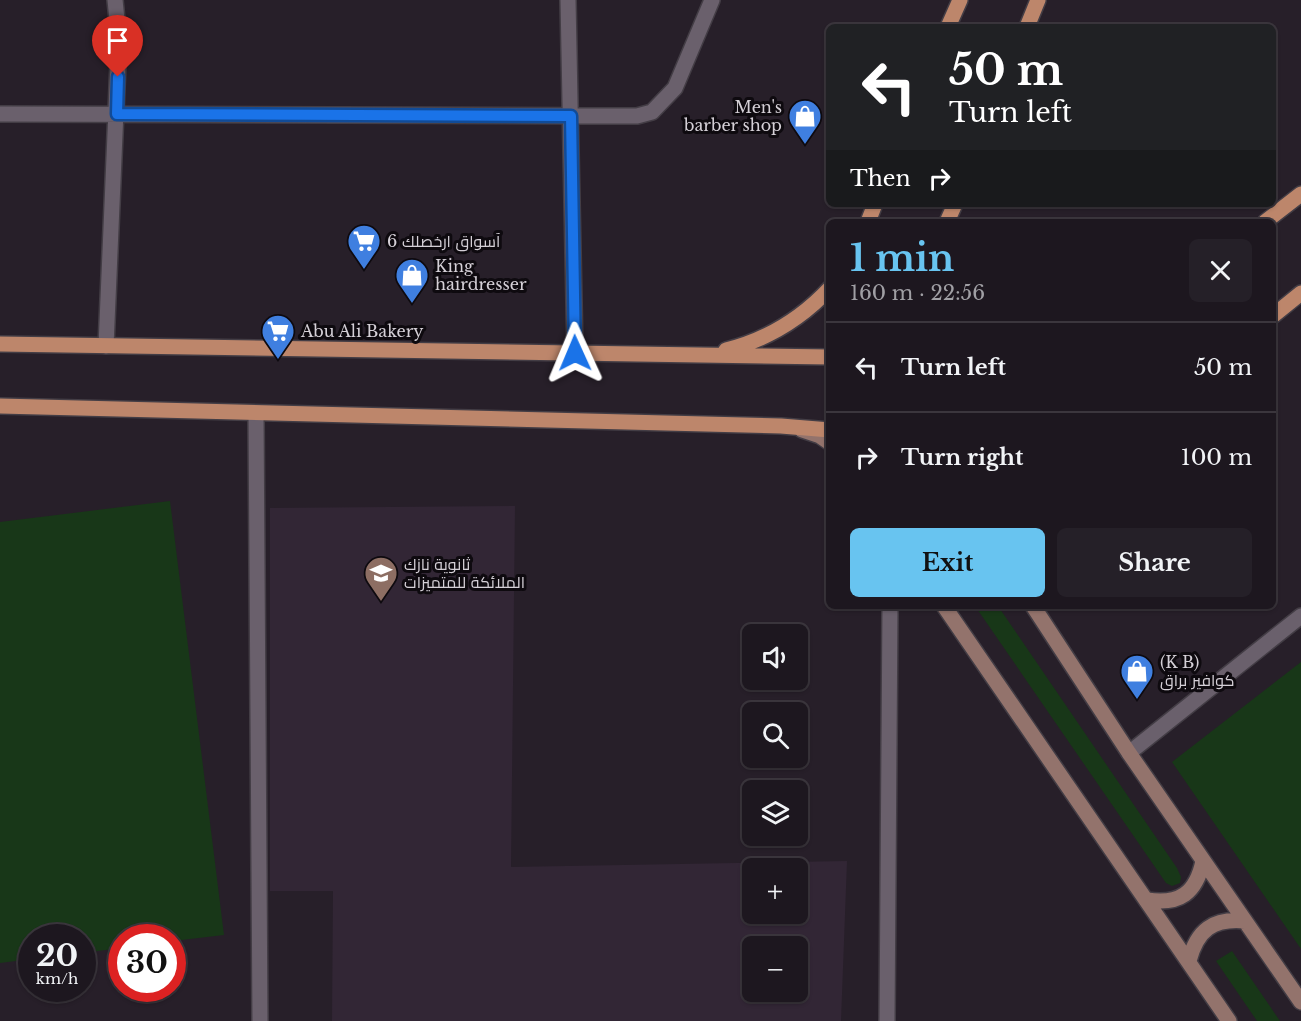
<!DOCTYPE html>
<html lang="en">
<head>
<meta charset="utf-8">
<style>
  :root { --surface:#1d171f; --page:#252028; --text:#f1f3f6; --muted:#a09fa4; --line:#3b363d; --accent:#68c4f0 }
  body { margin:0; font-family:"Libre Baskerville",Cairo,serif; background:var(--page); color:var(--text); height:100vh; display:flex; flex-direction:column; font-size:22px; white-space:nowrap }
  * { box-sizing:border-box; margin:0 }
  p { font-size:20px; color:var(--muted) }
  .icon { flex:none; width:33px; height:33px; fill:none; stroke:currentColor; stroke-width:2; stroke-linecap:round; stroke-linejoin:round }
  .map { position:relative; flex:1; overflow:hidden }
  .panel { position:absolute; left:826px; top:219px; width:450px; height:390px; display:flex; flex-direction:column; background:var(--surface); border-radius:9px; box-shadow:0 2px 4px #0004,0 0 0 2px var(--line) }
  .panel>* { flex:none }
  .guide { position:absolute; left:826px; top:24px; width:450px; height:183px; border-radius:9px; box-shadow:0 2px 4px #0004,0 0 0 2px var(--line); background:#202124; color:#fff; overflow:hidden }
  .controls { position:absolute; left:742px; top:624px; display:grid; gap:12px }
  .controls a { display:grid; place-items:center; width:66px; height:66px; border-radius:9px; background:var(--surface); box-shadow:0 2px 4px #0004,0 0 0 2px var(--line); font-size:30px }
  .speed { position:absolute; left:18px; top:924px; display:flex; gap:12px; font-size:30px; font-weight:700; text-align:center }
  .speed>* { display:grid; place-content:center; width:78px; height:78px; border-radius:50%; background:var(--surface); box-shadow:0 2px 4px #0004,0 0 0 2px var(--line); line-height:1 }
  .speed small { font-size:15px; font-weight:400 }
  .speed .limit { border:9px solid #d22; background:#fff; color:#111 }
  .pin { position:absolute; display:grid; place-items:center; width:51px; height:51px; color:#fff; margin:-62px -26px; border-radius:50% 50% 50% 0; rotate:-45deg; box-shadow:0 0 6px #0007 }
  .pin .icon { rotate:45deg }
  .me { position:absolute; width:66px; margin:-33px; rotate:359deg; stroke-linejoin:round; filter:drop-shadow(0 0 4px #0008) }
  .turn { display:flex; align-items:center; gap:21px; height:126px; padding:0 24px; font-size:27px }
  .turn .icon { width:78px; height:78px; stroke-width:2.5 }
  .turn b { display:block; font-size:42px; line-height:51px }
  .then { display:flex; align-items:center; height:57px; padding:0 24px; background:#0003; gap:12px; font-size:22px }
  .round { display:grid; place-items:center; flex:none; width:63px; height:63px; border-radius:9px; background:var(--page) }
  .headline { display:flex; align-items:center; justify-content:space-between; height:102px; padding:0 24px }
  h1 { font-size:36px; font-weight:700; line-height:45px; color:var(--accent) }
  .button { display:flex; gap:12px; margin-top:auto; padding:12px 24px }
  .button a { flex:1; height:69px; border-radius:9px; background:var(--accent); color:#111; font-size:24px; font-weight:700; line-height:69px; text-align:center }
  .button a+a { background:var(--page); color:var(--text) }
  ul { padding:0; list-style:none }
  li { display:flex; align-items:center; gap:18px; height:90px; padding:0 24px; border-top:2px solid var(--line) }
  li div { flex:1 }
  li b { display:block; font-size:22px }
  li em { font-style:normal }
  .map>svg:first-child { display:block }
  .built { fill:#322635; fill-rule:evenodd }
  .green { fill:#183718 }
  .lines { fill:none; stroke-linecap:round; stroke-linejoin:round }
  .street-casing { stroke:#433d45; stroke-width:18 }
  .secondary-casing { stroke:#433d45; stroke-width:18 }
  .primary-casing { stroke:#433d45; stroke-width:18 }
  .street { stroke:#6a606c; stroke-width:15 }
  .secondary { stroke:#93736c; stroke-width:15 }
  .primary { stroke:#bd866b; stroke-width:15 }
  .route-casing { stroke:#114b97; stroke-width:15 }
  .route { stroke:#1a73e8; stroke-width:10 }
  .labels { text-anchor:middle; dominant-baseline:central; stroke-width:6; stroke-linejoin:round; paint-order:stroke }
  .poi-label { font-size:16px; fill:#d5d0d7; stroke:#0e0a0f; text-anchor:start }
</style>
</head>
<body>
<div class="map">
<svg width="1301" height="1021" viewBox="0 0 1301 1021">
  <rect width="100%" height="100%" fill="#271f29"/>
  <!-- built -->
  <path class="built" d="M515 506 511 867 847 861 841 1021H332L333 891H270V508ZM753 868H798V914H753ZM753 946H798V992H753Z"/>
  <!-- green -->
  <path class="green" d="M170 501 224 935 173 941 172 938H122L121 948 83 953 82 938H32L31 959 0 963V522Z
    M975 606H998L1177 868 1181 877 1180 883 1172 886 1166 883Z
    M1301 662V949L1172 762Z
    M1232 951 1280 1021H1257L1216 961Z"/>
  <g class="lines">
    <defs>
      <path id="street" d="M568 0 575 353
        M0 114 637 116 652 112 675 88 712 0
        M106 346 119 40 115 0
        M256 413 260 1021
        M1129 753 1301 616
        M887 1021 890 606"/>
      <path id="secondary" d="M802 430 820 436 830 443
        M944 606 1229 1021
        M1033 606 1129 753 1301 1002
        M1147 900C1180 905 1196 893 1203 861
        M1189 961C1197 930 1213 918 1245 921"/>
      <path id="primary" d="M948 27 960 0
        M1027 27 1038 0
        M868 222 875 204
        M947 222 955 204
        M1265 222 1301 194
        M1274 315 1301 293
        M0 344 830 357
        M726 350C766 340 801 319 830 288
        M0 406 781 426 830 430"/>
    </defs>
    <!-- street casing -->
    <use href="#street" class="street-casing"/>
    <!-- secondary casing -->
    <use href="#secondary" class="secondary-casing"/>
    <!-- primary casing -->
    <use href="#primary" class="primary-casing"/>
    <!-- street -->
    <use href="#street" class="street"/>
    <!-- secondary -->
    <use href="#secondary" class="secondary"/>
    <!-- primary -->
    <use href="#primary" class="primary"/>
  </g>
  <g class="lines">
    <defs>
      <path id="route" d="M118 77 117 114 571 116 575 353"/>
    </defs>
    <!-- route casing -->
    <use href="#route" class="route-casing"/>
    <!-- route -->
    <use href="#route" class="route"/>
  </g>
  <!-- icons -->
  <defs>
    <symbol id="shop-pin" viewBox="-11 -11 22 30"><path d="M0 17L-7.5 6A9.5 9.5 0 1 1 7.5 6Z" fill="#3f7fe0" stroke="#0e0a0f"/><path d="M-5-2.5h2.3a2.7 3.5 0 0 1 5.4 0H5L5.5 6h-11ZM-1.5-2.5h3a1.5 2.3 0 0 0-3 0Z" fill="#fff"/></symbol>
    <symbol id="supermarket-pin" viewBox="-11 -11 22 30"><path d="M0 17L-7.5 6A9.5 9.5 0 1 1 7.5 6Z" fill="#3f7fe0" stroke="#0e0a0f"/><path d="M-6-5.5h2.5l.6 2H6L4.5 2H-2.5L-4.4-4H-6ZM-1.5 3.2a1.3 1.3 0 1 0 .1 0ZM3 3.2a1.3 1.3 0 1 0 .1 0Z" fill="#fff"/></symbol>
    <symbol id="school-pin" viewBox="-11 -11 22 30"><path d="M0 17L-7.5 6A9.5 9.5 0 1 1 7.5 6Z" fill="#8d6e63" stroke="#0e0a0f"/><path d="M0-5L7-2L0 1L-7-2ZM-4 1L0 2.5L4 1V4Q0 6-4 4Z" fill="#fff"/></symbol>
  </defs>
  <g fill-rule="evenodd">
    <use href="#shop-pin" x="786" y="97" width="38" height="52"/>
    <use href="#supermarket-pin" x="345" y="222" width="38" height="52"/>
    <use href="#shop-pin" x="393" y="256" width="38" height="52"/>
    <use href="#supermarket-pin" x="259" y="312" width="38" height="52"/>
    <use href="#school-pin" x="362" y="554" width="38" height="52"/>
    <use href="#shop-pin" x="1118" y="652" width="38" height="52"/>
  </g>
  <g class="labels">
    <!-- poi labels -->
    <g class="poi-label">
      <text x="782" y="107" text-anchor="end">Men's<tspan x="782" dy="18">barber shop</tspan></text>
      <text x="387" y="241">6 آسواق ارخصلك</text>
      <text x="435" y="266">King<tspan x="435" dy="18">hairdresser</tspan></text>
      <text x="301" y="331">Abu Ali Bakery</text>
      <text x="404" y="564">ثانوية نازك<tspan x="404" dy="18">الملائكة للمتميزات</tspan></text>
      <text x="1160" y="662">(K B)<tspan x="1160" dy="18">كوافير براق</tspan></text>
    </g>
  </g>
</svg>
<div class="controls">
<a><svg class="icon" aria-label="sound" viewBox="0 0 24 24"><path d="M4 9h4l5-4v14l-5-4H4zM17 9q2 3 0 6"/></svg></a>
<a><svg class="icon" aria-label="search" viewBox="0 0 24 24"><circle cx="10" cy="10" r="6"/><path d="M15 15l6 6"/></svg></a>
<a><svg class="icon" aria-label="layers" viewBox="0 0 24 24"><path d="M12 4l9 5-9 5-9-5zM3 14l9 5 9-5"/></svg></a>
<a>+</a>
<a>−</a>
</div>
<div class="speed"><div>20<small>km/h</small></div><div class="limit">30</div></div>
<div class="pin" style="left:118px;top:77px;background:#d93025"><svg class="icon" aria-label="arrive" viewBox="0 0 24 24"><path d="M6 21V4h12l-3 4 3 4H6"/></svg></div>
<svg class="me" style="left:575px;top:353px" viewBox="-20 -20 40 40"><path d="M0-17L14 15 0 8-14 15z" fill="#1a73e8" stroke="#fff" stroke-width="4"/></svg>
<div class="guide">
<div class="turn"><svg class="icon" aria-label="left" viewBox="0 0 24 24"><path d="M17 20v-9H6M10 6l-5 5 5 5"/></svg><div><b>50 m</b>Turn left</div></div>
<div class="then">Then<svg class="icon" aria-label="right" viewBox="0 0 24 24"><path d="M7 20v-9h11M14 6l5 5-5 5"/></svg></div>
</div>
<section class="panel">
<div class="headline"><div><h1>1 min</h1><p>160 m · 22:56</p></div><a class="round"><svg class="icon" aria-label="close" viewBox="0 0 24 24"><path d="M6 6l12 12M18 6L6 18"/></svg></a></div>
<ul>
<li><svg class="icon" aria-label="left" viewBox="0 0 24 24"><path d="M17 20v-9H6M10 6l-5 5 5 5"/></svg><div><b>Turn left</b></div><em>50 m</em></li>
<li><svg class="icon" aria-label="right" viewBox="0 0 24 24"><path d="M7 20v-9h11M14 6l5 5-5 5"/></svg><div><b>Turn right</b></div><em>100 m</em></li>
</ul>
<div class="button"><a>Exit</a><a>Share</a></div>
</section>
</div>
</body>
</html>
